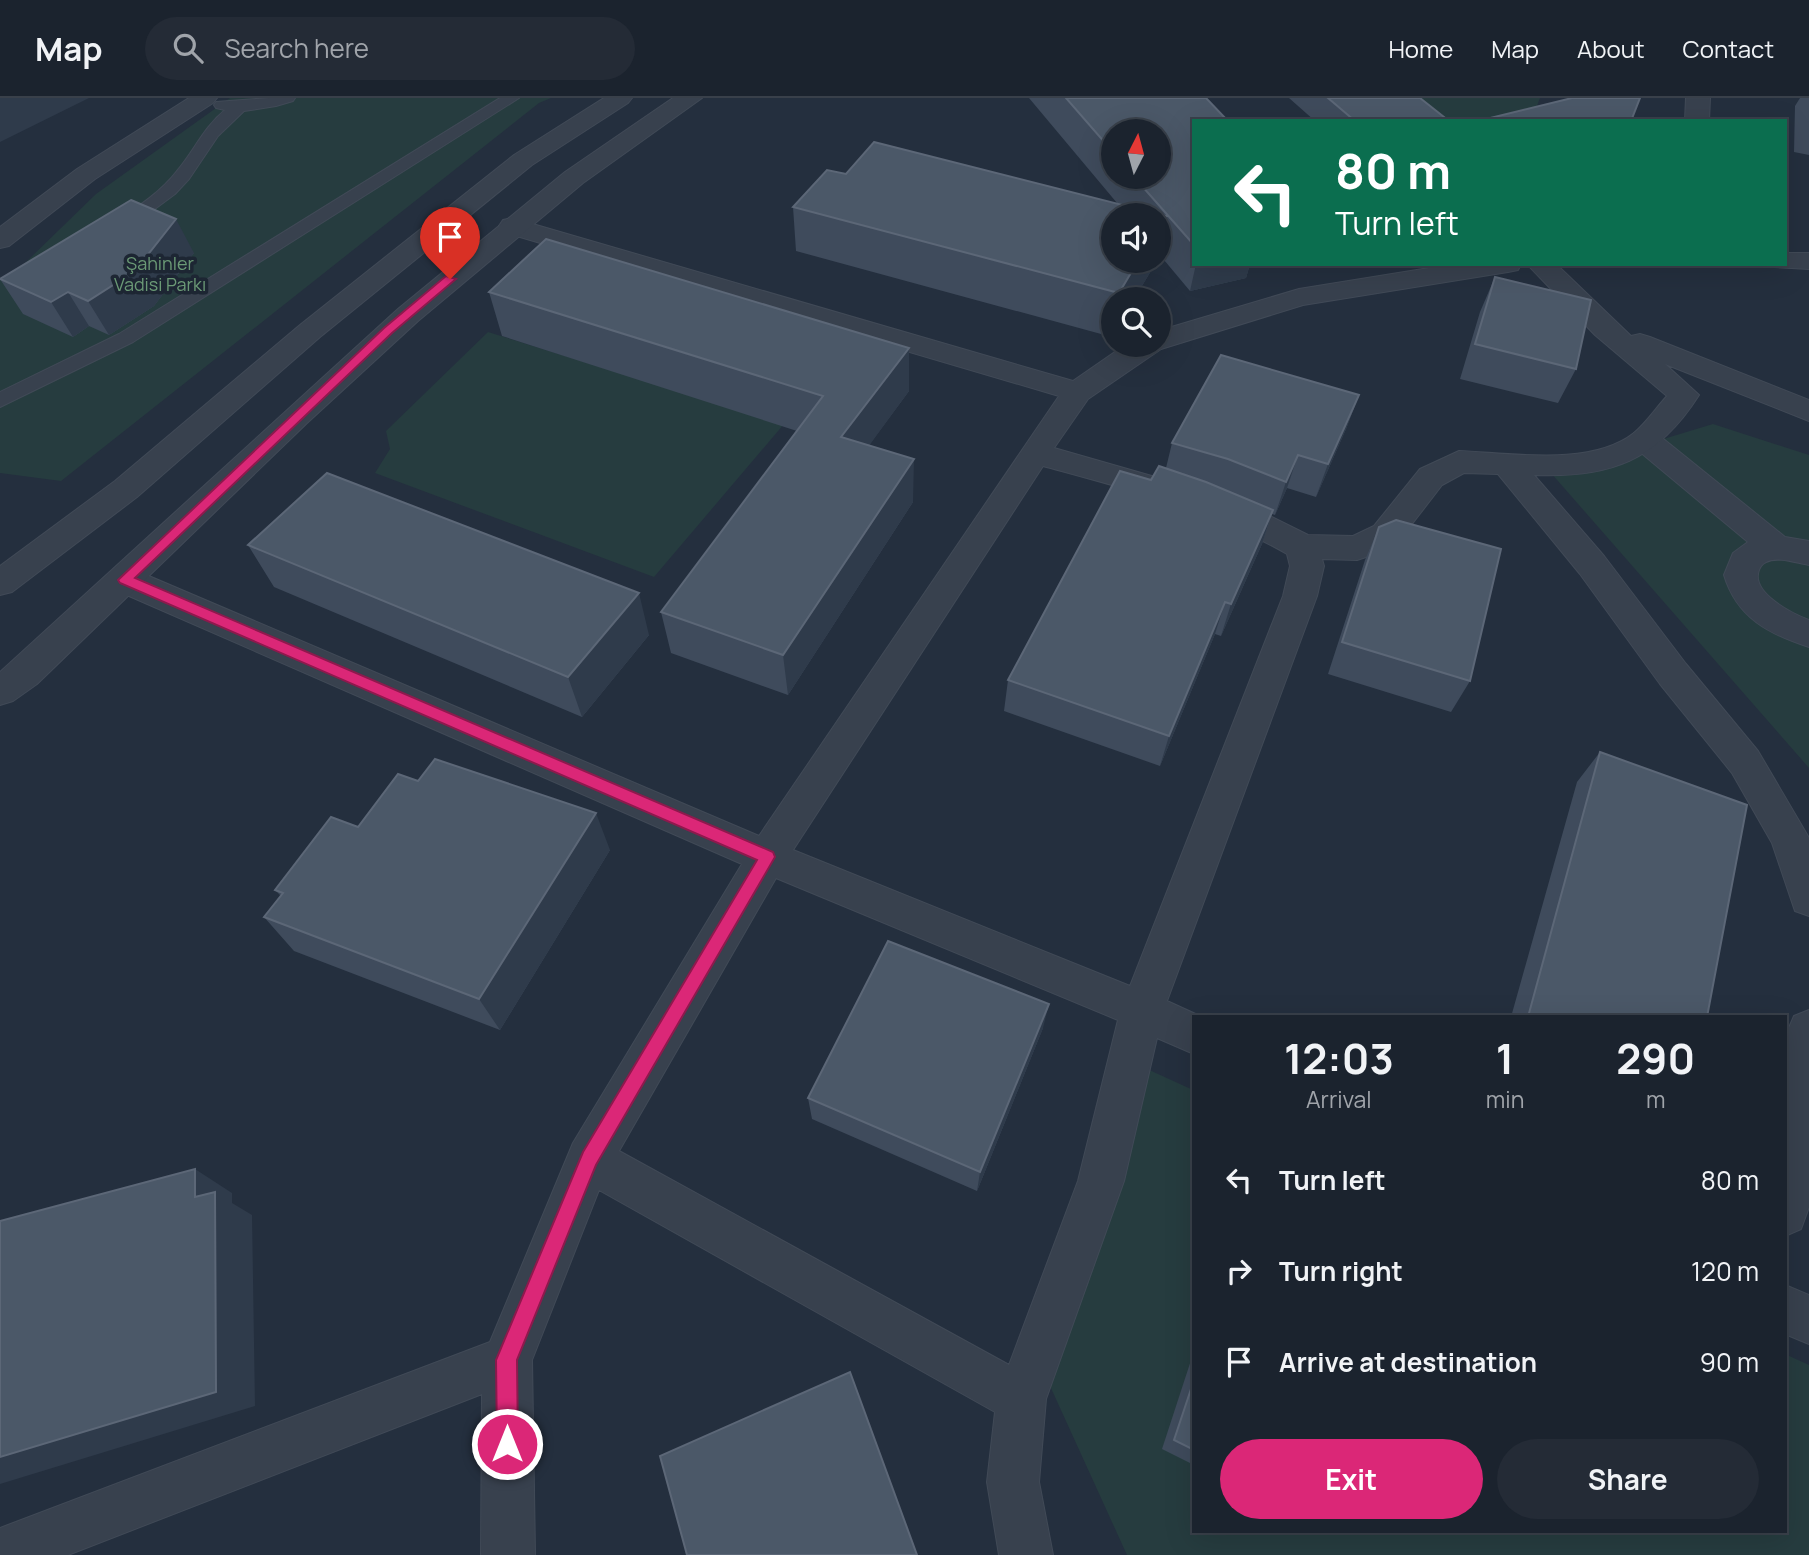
<!DOCTYPE html>
<html lang="en">
<head>
<meta charset="utf-8">
<style>
  :root { --surface:#1b232e; --page:#242b36; --text:#f1f3f6; --muted:#a0a4aa; --line:#39404a; --accent:#db2777 }
  body { margin:0; font-family:Manrope,sans-serif; background:var(--page); color:var(--text); height:100vh; display:flex; flex-direction:column; font-size:26px; white-space:nowrap }
  * { box-sizing:border-box; margin:0 }
  p { font-size:23px; color:var(--muted) }
  .icon { flex:none; width:38px; height:38px; fill:none; stroke:currentColor; stroke-width:2; stroke-linecap:round; stroke-linejoin:round }
  .map { position:relative; flex:1; overflow:hidden }
  .side { position:absolute; left:1192px; top:917px; width:595px; height:518px; display:flex; flex-direction:column; background:var(--surface); border-radius:0px; box-shadow:0 7px 28px #0002,0 0 0 2px var(--line) }
  .side>* { flex:none }
  .banner { position:absolute; left:1192px; top:21px; width:595px; height:147px; border-radius:0px; box-shadow:0 7px 28px #0002,0 0 0 2px var(--line); background:#0b6e4f; color:#fff; overflow:hidden }
  .needle { width:46px; rotate:6deg }
  .fabs { position:absolute; left:1101px; top:21px; display:grid; gap:14px }
  .fabs a { display:grid; place-items:center; width:70px; height:70px; border-radius:50%; background:var(--surface); box-shadow:0 7px 28px #0002,0 0 0 2px var(--line); font-size:35px }
  .pin { position:absolute; display:grid; place-items:center; width:60px; height:60px; color:#fff; margin:-72px -30px; border-radius:50% 50% 50% 0; rotate:-45deg; box-shadow:0 0 7px #0007 }
  .pin .icon { rotate:45deg }
  .me { position:absolute; width:77px; margin:-38px; rotate:0deg; stroke-linejoin:round; filter:drop-shadow(0 0 5px #0008) }
  .turn { display:flex; align-items:center; gap:24px; height:147px; padding:0 28px; font-size:32px }
  .turn .icon { width:91px; height:91px; stroke-width:2.5 }
  .turn b { display:block; font-size:49px; line-height:60px }
  .eta { display:flex; justify-content:space-evenly; align-items:center; height:119px; text-align:center }
  .eta b { font-size:42px; font-weight:700; line-height:49px }
  .primary-button { display:flex; gap:14px; margin-top:auto; padding:14px 28px }
  .primary-button a { flex:1; height:80px; border-radius:42px; background:var(--accent); color:#fff; font-size:28px; font-weight:700; line-height:80px; text-align:center }
  .primary-button a+a { background:var(--page); color:var(--text) }
  ul { padding:0; list-style:none }
  li { display:flex; align-items:center; gap:21px; height:91px; padding:0 28px }
  li div { flex:1 }
  li b { display:block; font-size:26px }
  li em { font-style:normal }
  header { display:flex; align-items:center; gap:42px; box-sizing:border-box; height:98px; padding:0 35px; background:var(--surface); border-bottom:2px solid var(--line) }
  header strong { font-size:33px }
  nav { display:flex; gap:38px; margin-inline-start:auto; font-size:24px }
  .search { width:490px; height:63px; background:var(--page); display:flex; align-items:center; gap:18px; box-sizing:border-box; padding:0 24px; border-radius:38px; color:var(--muted); font-size:26px }
  .map>svg:first-child { display:block }
  .green { fill:#263c3f }
  .lines { fill:none; stroke-linecap:round; stroke-linejoin:round }
  .service-casing { stroke:#414a57; stroke-width:2 }
  .pedestrian-casing { stroke:#414a57; stroke-width:2 }
  .minor-casing { stroke:#414a57; stroke-width:2 }
  .tertiary-casing { stroke:#414a57; stroke-width:2 }
  .service { fill:#38414e; fill-rule:evenodd }
  .pedestrian { fill:#38414e; fill-rule:evenodd }
  .minor { fill:#38414e; fill-rule:evenodd }
  .tertiary { fill:#38414e; fill-rule:evenodd }
  .wall { fill:#3f4b5c; fill-rule:evenodd }
  .shaded-wall { fill:#2f3b4b }
  .building { fill:#4b5868; stroke:#5c6777; stroke-width:2 }
  .route { fill:#db2777; stroke:#8e194d; stroke-width:2 }
  .labels { text-anchor:middle; dominant-baseline:central; stroke-width:7; stroke-linejoin:round; paint-order:stroke }
  .far-park-label { font-size:18px; fill:#6b9a76; stroke:#1d2633 }
</style>
</head>
<body>
<header>
<strong>Map</strong>
<div class="search"><svg class="icon" aria-label="search" viewBox="0 0 24 24"><circle cx="10" cy="10" r="6"/><path d="M15 15l6 6"/></svg>Search here</div>
<nav><a>Home</a><a>Map</a><a>About</a><a>Contact</a></nav>
</header>
<div class="map">
<svg width="1809" height="1457" viewBox="0 0 1809 1457">
  <rect width="100%" height="100%" fill="#242f3e"/>
  <!-- green -->
  <path class="green" d="M230 0H551L539 5 61 383 0 375V182L24 166 96 96Z
    M1389 0H1540L1531 23H1414Z
    M488 234 784 326 654 479 375 375 390 351 386 333Z
    M1713 326 1809 357V670L1551 375Z
    M1134 965 1193 992 1194 1433H1785V1256L1809 1267V1457H1127L1035 1255Z"/>
  <g class="lines">
    <defs>
      <path id="service" d="M269 0H295L293 3 276 8 244 13 218 38 189 81 175 96 125 133H113L110 129 113 125C136 110 160 95 177 73 194 53 204 29 225 12L216 10 214 7 216 4Z
        M500 0H519L133 244 0 309V294L119 236Z"/>
      <path id="pedestrian" d="M1645 332 1656 335 1785 439 1809 443V467C1796 465 1778 458 1766 464 1762 466 1760 469 1759 472 1750 495 1793 516 1809 522V549C1769 536 1737 520 1724 477L1733 455 1748 444 1634 349 1630 342 1634 335Z"/>
      <path id="minor" d="M189 0H217L213 5 95 81 9 148 0 150V129L77 71Z
        M1686 0H1710L1709 23H1685Z
        M512 120 1073 283 1125 247H1158V233L1299 191 1454 166H1521L1518 172 1508 174 1303 207 1161 251 1088 301 1054 350 1218 397 1252 409 1308 437 1353 438 1374 428 1420 371 1459 353C1510 355 1591 369 1634 335 1646 325 1656 310 1667 298L1595 237 1527 166H1556L1631 238 1640 236 1650 239 1809 302V323L1665 266 1699 297C1657 363 1610 380 1534 377L1604 458 1686 566 1758 653 1809 740V818L1795 813 1772 745 1732 675 1660 586 1580 476 1498 376 1464 375 1442 387 1398 444 1369 458 1357 462 1322 461 1324 468 1317 498 1167 903 1202 919H1194V956L1157 940 1124 1083 1046 1301 1039 1384 1053 1457H999L987 1384 995 1314 599 1092 532 1262 535 1457H481L482 1296 68 1457H0V1430L490 1244 573 1045 742 766 113 491 108 482 113 473 125 470 137 473 759 738 1059 298 503 134 499 128 503 122ZM1043 368C1127 391 1211 412 1287 456L1290 468 1283 498 1130 888 793 752ZM776 780 1118 922 1078 1083 1009 1267 619 1053Z
        M1785 155H1809V171L1775 169 1774 166H1785Z
        M1809 912V1109L1801 1131 1785 1138V956L1788 932 1794 918Z
        M1785 1187 1809 1197V1246L1785 1236Z"/>
      <path id="tertiary" d="M604 0H632L628 5 532 67 320 239 137 399 12 494 0 497V468L115 383 300 227 514 57Z
        M673 0H702L583 85 418 223 307 325 37 586 13 603 0 607V574L398 211 565 74Z"/>
    </defs>
    <!-- service casing -->
    <use href="#service" class="service-casing"/>
    <!-- pedestrian casing -->
    <use href="#pedestrian" class="pedestrian-casing"/>
    <!-- minor casing -->
    <use href="#minor" class="minor-casing"/>
    <!-- tertiary casing -->
    <use href="#tertiary" class="tertiary-casing"/>
    <!-- service -->
    <use href="#service" class="service"/>
    <!-- pedestrian -->
    <use href="#pedestrian" class="pedestrian"/>
    <!-- minor -->
    <use href="#minor" class="minor"/>
    <!-- tertiary -->
    <use href="#tertiary" class="tertiary"/>
  </g>
  <!-- wall -->
  <path class="wall" d="M1029 0H1206L1194 23V166H1250L1246 180 1190 193 1159 156 1113 163H1157L1134 201H1113V237L1112 239 796 153 793 109 846 76 1117 105ZM1113 33 1158 79H1113Z
    M1289 0H1420L1449 23H1315Z
    M1800 0H1809V57L1794 54 1795 8Z
    M194 155 154 208 109 237 89 228 73 239 23 216 0 181Z
    M1495 179 1576 271 1558 305 1460 281 1480 214Z
    M489 194 909 293 869 347 913 404 788 597 671 555 661 514 797 333 502 238Z
    M1359 297 1346 331 1316 399 1287 390 1275 417 1272 416 1262 446 1221 538 1215 536 1160 668 1004 613 1008 582 1151 382 1166 370 1172 345Z
    M1379 429 1470 583 1451 614 1328 576 1365 462Z
    M248 447 649 537 582 619 274 489Z
    M1600 654 1707 919H1511L1577 684Z
    M358 729 610 752 500 932 294 853 264 819 281 798 275 792Z
    M1043 930 977 1093 812 1021 808 1000Z
    M1194 1253V1367L1162 1351Z"/>
  <!-- shaded-wall -->
  <path class="shaded-wall" d="M0 0H89L0 44Z
    M1166 118 1158 159V130Z
    M176 121 194 155 154 208 109 237 88 203Z
    M1138 163H1157L1134 201H1118L1119 195Z
    M1196 166H1250L1246 180 1190 193Z
    M68 194 89 228 73 239 51 204Z
    M909 250V293L844 382 841 339Z
    M1359 297 1346 331 1316 399 1328 366Z
    M1298 357 1287 390 1275 417 1286 384Z
    M914 361 913 404 788 597 783 557Z
    M1273 412 1262 446 1221 538 1231 506Z
    M639 495 649 537 582 619 568 579Z
    M1225 504 1215 536 1160 668 1169 638Z
    M596 715 610 752 500 932 479 901Z
    M1049 906 1043 930 977 1093 980 1074Z
    M195 1071 232 1095V1105L252 1117 255 1308 0 1386V1359L195 1099Z"/>
  <!-- building -->
  <path class="building" d="M1066 0H1206L1228 23H1194V147L1134 79H1158V33H1113V54Z
    M1328 0H1420L1449 23H1355Z
    M1572 0H1640L1631 23H1478Z
    M874 44 1166 118 1158 130V117H1113V163H1138L1119 195 793 109 827 72 846 76Z
    M131 102 176 121 135 173 88 203 68 194 51 204 0 181Z
    M546 141 909 250 841 339 914 361 783 557 661 514 823 298 489 194Z
    M1495 179 1591 202 1576 271 1475 246Z
    M1221 257 1359 297 1328 366 1298 357 1286 384 1228 361 1172 345Z
    M1159 368 1206 384 1273 412 1231 506 1225 504 1169 638 1008 582 1120 373 1151 382Z
    M327 375 639 495 568 579 248 447Z
    M1396 422 1501 451 1470 583 1342 544 1379 429Z
    M1600 654 1747 707 1707 919H1528Z
    M435 661 596 715 479 901 264 819 283 795 275 792 331 719 358 729 398 676 418 683Z
    M888 843 1049 906 980 1074 808 1000Z
    M195 1071V1099L215 1094 216 1294 0 1359V1123Z
    M850 1274 917 1457H687L660 1358Z
    M1194 1282V1352L1174 1342Z"/>
  <!-- route -->
  <path class="route" d="M446 178 456 181 392 235 135 480 773 754 775 759 596 1067 517 1262 518 1346 515 1353 507 1356 500 1353 497 1346 496 1262 583 1054 757 762 120 485 118 482 384 230Z"/>
  <g class="labels">
    <!-- far-park labels -->
    <g class="far-park-label">
      <text x="160" y="165">Şahinler<tspan x="160" dy="21">Vadisi Parkı</tspan></text>
    </g>
  </g>
</svg>
<div class="fabs">
<a><svg class="needle" viewBox="-14 -14 28 28"><path d="M0-13l5 13h-10z" fill="#e53935"/><path d="M0 13l5-13h-10z" fill="#a0a4aa"/></svg></a>
<a><svg class="icon" aria-label="sound" viewBox="0 0 24 24"><path d="M4 9h4l5-4v14l-5-4H4zM17 9q2 3 0 6"/></svg></a>
<a><svg class="icon" aria-label="search" viewBox="0 0 24 24"><circle cx="10" cy="10" r="6"/><path d="M15 15l6 6"/></svg></a>
</div>
<div class="pin" style="left:450px;top:181px;background:#d93025"><svg class="icon" aria-label="arrive" viewBox="0 0 24 24"><path d="M6 21V4h12l-3 4 3 4H6"/></svg></div>
<svg class="me" style="left:507px;top:1346px" viewBox="-20 -20 40 40"><circle r="17" fill="#db2777" stroke="#fff" stroke-width="3"/><path d="M0-11L8 9 0 5-8 9z" fill="#fff"/></svg>
<div class="banner">
<div class="turn"><svg class="icon" aria-label="left" viewBox="0 0 24 24"><path d="M17 20v-9H6M10 6l-5 5 5 5"/></svg><div><b>80 m</b>Turn left</div></div>
</div>
<section class="side">
<div class="eta">
<div><b>12:03</b><p>Arrival</p></div>
<div><b>1</b><p>min</p></div>
<div><b>290</b><p>m</p></div>
</div>
<ul>
<li><svg class="icon" aria-label="left" viewBox="0 0 24 24"><path d="M17 20v-9H6M10 6l-5 5 5 5"/></svg><div><b>Turn left</b></div><em>80 m</em></li>
<li><svg class="icon" aria-label="right" viewBox="0 0 24 24"><path d="M7 20v-9h11M14 6l5 5-5 5"/></svg><div><b>Turn right</b></div><em>120 m</em></li>
<li><svg class="icon" aria-label="arrive" viewBox="0 0 24 24"><path d="M6 21V4h12l-3 4 3 4H6"/></svg><div><b>Arrive at destination</b></div><em>90 m</em></li>
</ul>
<div class="primary-button"><a>Exit</a><a>Share</a></div>
</section>
</div>
</body>
</html>
